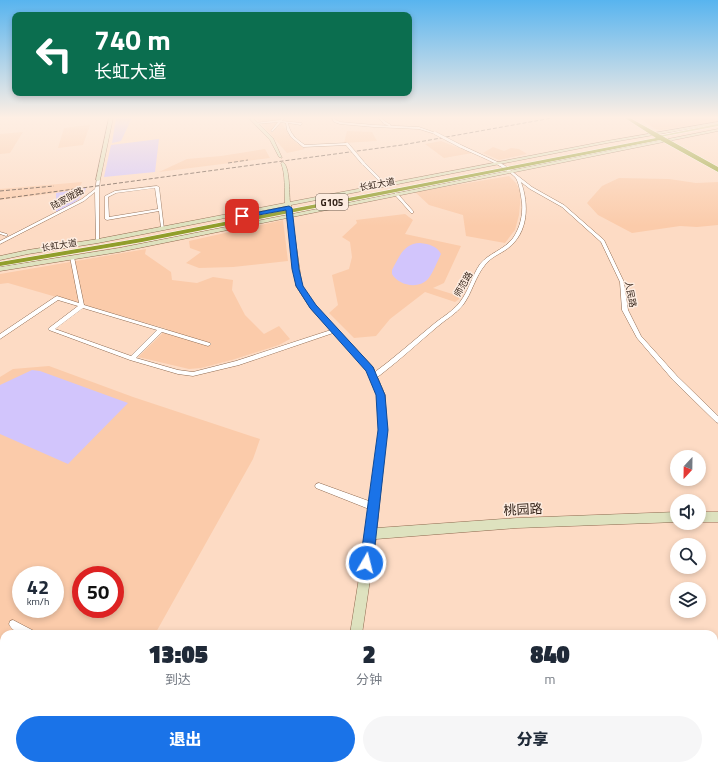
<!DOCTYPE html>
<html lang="zh">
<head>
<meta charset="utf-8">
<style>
  :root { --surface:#fff; --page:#f6f6f7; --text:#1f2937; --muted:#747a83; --accent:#1a73e8 }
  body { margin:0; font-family:"Titillium Web","Noto Sans SC",sans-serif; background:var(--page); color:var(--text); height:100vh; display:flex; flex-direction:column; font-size:15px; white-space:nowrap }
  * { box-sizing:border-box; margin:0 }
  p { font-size:13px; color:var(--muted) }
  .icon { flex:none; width:22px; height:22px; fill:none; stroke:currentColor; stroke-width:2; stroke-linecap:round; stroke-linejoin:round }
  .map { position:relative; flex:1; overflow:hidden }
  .sheet { position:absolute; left:0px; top:630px; width:718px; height:140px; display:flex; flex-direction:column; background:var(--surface); border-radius:12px 12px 0 0; box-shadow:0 2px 6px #0003 }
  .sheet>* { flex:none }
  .hud { position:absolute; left:12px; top:12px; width:400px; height:84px; border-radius:8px; box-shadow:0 2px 6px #0003; background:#0b6e4f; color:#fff; overflow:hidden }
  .needle { width:26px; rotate:202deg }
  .buttons { position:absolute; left:670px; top:450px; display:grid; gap:8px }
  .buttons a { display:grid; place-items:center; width:36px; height:36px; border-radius:50%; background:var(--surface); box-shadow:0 2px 6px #0003; font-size:20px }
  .speed { position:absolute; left:12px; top:566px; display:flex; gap:8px; font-size:20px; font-weight:700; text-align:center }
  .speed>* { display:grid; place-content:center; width:52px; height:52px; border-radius:50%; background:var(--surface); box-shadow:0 2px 6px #0003; line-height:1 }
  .speed small { font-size:10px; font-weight:400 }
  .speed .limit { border:6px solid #d22; background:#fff; color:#111 }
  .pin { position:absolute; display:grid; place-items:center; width:34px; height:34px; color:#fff; margin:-17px; border-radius:8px; box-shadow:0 2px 6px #0006 }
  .me { position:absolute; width:44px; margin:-22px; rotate:8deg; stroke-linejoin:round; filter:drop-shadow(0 0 3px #0008) }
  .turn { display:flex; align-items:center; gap:14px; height:84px; padding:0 16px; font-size:18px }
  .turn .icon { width:52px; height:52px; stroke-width:2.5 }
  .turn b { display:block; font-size:28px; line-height:34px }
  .eta { display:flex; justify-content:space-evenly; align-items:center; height:68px; text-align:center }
  .eta b { font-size:24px; font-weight:800; line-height:28px }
  .action { display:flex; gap:8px; margin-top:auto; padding:8px 16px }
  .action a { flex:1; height:46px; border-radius:24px; background:var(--accent); color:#fff; font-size:16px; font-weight:800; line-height:46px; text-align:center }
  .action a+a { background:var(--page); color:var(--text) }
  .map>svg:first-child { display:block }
  .built { fill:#fbcbaa; fill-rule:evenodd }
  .green { fill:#d2c5fc }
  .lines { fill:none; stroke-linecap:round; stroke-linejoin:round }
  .street-casing { stroke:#8f6a50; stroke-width:1 }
  .secondary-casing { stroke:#8f6a50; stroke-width:1 }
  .primary-casing { stroke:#fff; stroke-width:1 }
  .highway-casing { stroke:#fff; stroke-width:1 }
  .street { fill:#fff; fill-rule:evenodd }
  .secondary { fill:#dee2bf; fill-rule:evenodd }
  .primary { fill:#bdc580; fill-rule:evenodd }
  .highway { fill:#919e2b; fill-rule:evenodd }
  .rail { stroke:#634e41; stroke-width:1; stroke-dasharray:4 2; stroke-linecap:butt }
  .street-bridge-casing { stroke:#8f6a50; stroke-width:3.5; stroke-linecap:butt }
  .street-bridge { stroke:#fff; stroke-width:3 }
  .route { fill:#1a73e8; stroke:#114b97 }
  .labels { text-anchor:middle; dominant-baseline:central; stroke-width:3; stroke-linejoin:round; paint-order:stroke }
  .far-street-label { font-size:9px; fill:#2e1e14; stroke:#fdece0 }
  .shield { fill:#fdece0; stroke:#6c5c51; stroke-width:1 }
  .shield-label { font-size:10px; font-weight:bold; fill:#2e1e14 }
  .near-street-label { font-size:13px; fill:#2e1e14; stroke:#fdece0 }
</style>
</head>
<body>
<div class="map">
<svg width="718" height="770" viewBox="0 0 718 770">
  <rect width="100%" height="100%" fill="#fddbc4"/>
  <!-- built -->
  <path class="built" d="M256 118H281L279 120 294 141 305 149 287 153Z
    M640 118H718V121L661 130 655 129Z
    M90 125 83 145 58 148 64 128Z
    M347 131 372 132 377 141 344 143Z
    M23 132 10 153 0 154V134Z
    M441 141 472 153 444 158 425 144Z
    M493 147 504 151 511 148 519 149 527 154 499 160 483 153Z
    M265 149 270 158 159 172 187 159 221 156Z
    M509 176 516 183 521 193 519 215 515 230 505 243 466 236 463 215 429 205 415 192Z
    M619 178 669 179 696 183 718 182V225L697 227 680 226 632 233 598 215 587 203 602 186Z
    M82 182 79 190 0 200V189Z
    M405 214 413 220 405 234 461 246 444 283 433 288 462 297 455 302 425 292 390 319 376 336 354 338 329 313 338 305 332 275 349 269 352 257 350 242 342 237 357 223 356 220Z
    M283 220 288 261 233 267 199 268 186 263 201 252 190 248 189 241Z
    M146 249 145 254 171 272 172 280 197 283 213 277 233 280 232 290 245 315 264 334 279 326 290 339 279 345 232 360 201 368 189 369 138 357 167 329 8 283 0 284V274Z
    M49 366 133 397 260 439 253 459 155 634H4V766H126L123 770H0V377L13 369ZM21 575H55V609H21ZM81 575H115V609H81Z"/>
  <!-- green -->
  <path class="green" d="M116 118H132L121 141 112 143Z
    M159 139 155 172 104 177 111 145Z
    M86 188C82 201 68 206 56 212V193Z
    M420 243C429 244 437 246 441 254 437 262 433 273 428 279 418 290 398 285 392 274V270C399 257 404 243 420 243Z
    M32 370 40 371 128 403 68 464 0 434V385Z"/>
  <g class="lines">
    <defs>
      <path id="street" d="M282 118H284L282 121 302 123 301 125 288 123C290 134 296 139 305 145L347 143 349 144 347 145 303 147 291 137 287 130 286 123 281 122 272 132 271 131 278 122 256 124 255 123 280 120Z
        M332 118H334L336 120 340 122 374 125 419 127 436 133 435 134 419 129 374 127 340 124 334 122Z
        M379 118H381L386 122 391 125 390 126 384 124Z
        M459 145H461L504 165 532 187 564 205 604 240 624 282 628 310 641 336 677 376 718 416V423L716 422 673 380 637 338 622 310 620 282 601 242 562 207 530 189 521 182C529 204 529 233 507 249 500 254 491 257 485 265 475 277 472 293 463 305 456 314 446 319 437 327 419 342 402 358 384 372L375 379H371L370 377 371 375C393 359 413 341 435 323 444 316 453 311 460 302 469 290 472 276 480 264 489 253 504 250 513 238 520 228 523 215 522 203 521 196 519 181 515 177 502 164 476 155 459 147Z
        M362 162H364L386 184V186H384L362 164Z
        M97 179 100 180 99 189V242L96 241 95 192 84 201 0 244V241L82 199 95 189Z
        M157 186 159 187 164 229 161 228 159 211 107 220 105 219V196L115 191ZM155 188 158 209 109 217 108 197 116 193Z
        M395 193H397L413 211V213H411L395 195Z
        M0 232 7 234 8 235 6 236 0 234Z
        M70 256H74V257L84 305 210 343 211 344 210 345 208 346 162 332 136 358 178 370 193 372 236 361 334 329 337 331 336 332 239 365 193 376 178 374 130 360 49 330 48 329 49 328 78 306 58 300 0 339V334L55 297 57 296 79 303 70 257ZM83 308 157 330 131 356 55 329Z
        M319 483 377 504 378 507 377 510 374 511 316 488 315 486 316 484Z
        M13 620 34 631 36 634C26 634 13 634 9 624L10 621Z"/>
      <path id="secondary" d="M109 118H113L100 180 98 181 96 180Z
        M249 118H253L273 138 282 158 279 157 270 140Z
        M718 122V124L607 143 291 205 292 214 718 129V131L292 217 302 286 315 305 373 367 385 395 387 430 377 528 517 518 677 512V522L517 528 376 539 362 634H350L366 534 379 430 377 395 367 370 311 309 296 286 287 218 119 252 0 271V267L119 248 287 215 286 206 98 243 28 254 0 260V256L28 250 98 239 285 203C284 190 286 175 281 163L283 162C290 167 289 192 290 202L607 141Z
        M699 512H718V522H699Z
        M328 766H342V770H328Z"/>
      <path id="primary" d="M718 124V126L660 137 658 136Z"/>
      <path id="highway" d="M625 118H630L718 167V172L660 140 142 242 0 266V262L142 238 656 138Z"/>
    </defs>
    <!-- street casing -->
    <use href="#street" class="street-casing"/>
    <!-- secondary casing -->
    <use href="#secondary" class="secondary-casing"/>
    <!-- primary casing -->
    <use href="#primary" class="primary-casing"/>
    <!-- highway casing -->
    <use href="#highway" class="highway-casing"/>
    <!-- street -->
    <use href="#street" class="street"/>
    <!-- secondary -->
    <use href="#secondary" class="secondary"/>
    <!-- primary -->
    <use href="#primary" class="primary"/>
    <!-- highway -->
    <use href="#highway" class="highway"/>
    <!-- rail -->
    <path class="rail" d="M228 163 248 160
      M0 191 54 186
      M0 199 402 145 552 118"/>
    <defs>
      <path id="street-bridge" d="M435 133 460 146
        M347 144 363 163"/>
    </defs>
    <!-- street-bridge casing -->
    <use href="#street-bridge" class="street-bridge-casing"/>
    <!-- street-bridge -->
    <use href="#street-bridge" class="street-bridge"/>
  </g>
  <!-- sky -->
  <linearGradient id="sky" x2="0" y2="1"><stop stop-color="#58b4ef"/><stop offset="0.52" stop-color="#feefe4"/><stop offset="1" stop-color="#feefe4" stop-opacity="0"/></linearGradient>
  <rect width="718" height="226" fill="url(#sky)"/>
  <!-- route -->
  <path class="route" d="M289 206 292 208 299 269 303 286 316 305 373 367 385 395 388 430 373 563 371 567 366 569 362 567 360 563 378 430 376 395 366 371 310 308 296 286 292 269 286 210 242 218 239 216Z"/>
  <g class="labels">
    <!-- far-street labels -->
    <g class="far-street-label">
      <text transform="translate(377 184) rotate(-11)">长虹大道</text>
      <text transform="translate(67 198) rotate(-29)">陆家陇路</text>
      <text transform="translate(59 245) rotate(-9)">长虹大道</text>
      <text transform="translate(463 284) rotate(-60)">师范路</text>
      <text transform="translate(631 294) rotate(79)">人民路</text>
    </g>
    <!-- shield labels -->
    <rect class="shield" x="316" y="194" width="32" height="16" rx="3"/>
    <g class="shield-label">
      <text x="332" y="202">G105</text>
    </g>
    <!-- near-street labels -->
    <g class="near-street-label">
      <text transform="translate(523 509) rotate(-3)">桃园路</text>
    </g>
  </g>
</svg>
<div class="buttons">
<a><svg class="needle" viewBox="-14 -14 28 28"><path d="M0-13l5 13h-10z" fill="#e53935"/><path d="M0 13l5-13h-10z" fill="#747a83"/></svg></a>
<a><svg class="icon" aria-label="sound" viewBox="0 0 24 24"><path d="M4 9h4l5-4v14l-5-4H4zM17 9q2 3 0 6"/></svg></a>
<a><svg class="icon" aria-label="search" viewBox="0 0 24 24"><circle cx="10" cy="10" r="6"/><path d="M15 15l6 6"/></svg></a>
<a><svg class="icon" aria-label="layers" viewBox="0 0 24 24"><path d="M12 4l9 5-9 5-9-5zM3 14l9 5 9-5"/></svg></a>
</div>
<div class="speed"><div>42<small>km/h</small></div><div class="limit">50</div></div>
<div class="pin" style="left:242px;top:216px;background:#d93025"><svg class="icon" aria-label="arrive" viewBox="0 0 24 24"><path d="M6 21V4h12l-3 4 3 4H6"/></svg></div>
<svg class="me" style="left:366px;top:563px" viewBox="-20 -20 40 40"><circle r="17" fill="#1a73e8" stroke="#fff" stroke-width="3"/><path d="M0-11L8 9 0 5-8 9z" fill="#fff"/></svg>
<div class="hud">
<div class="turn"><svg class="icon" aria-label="left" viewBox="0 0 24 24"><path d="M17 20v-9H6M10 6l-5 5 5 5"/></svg><div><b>740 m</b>长虹大道</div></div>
</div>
<section class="sheet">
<div class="eta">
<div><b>13:05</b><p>到达</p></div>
<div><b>2</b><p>分钟</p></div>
<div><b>840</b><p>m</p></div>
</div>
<div class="action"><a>退出</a><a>分享</a></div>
</section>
</div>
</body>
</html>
